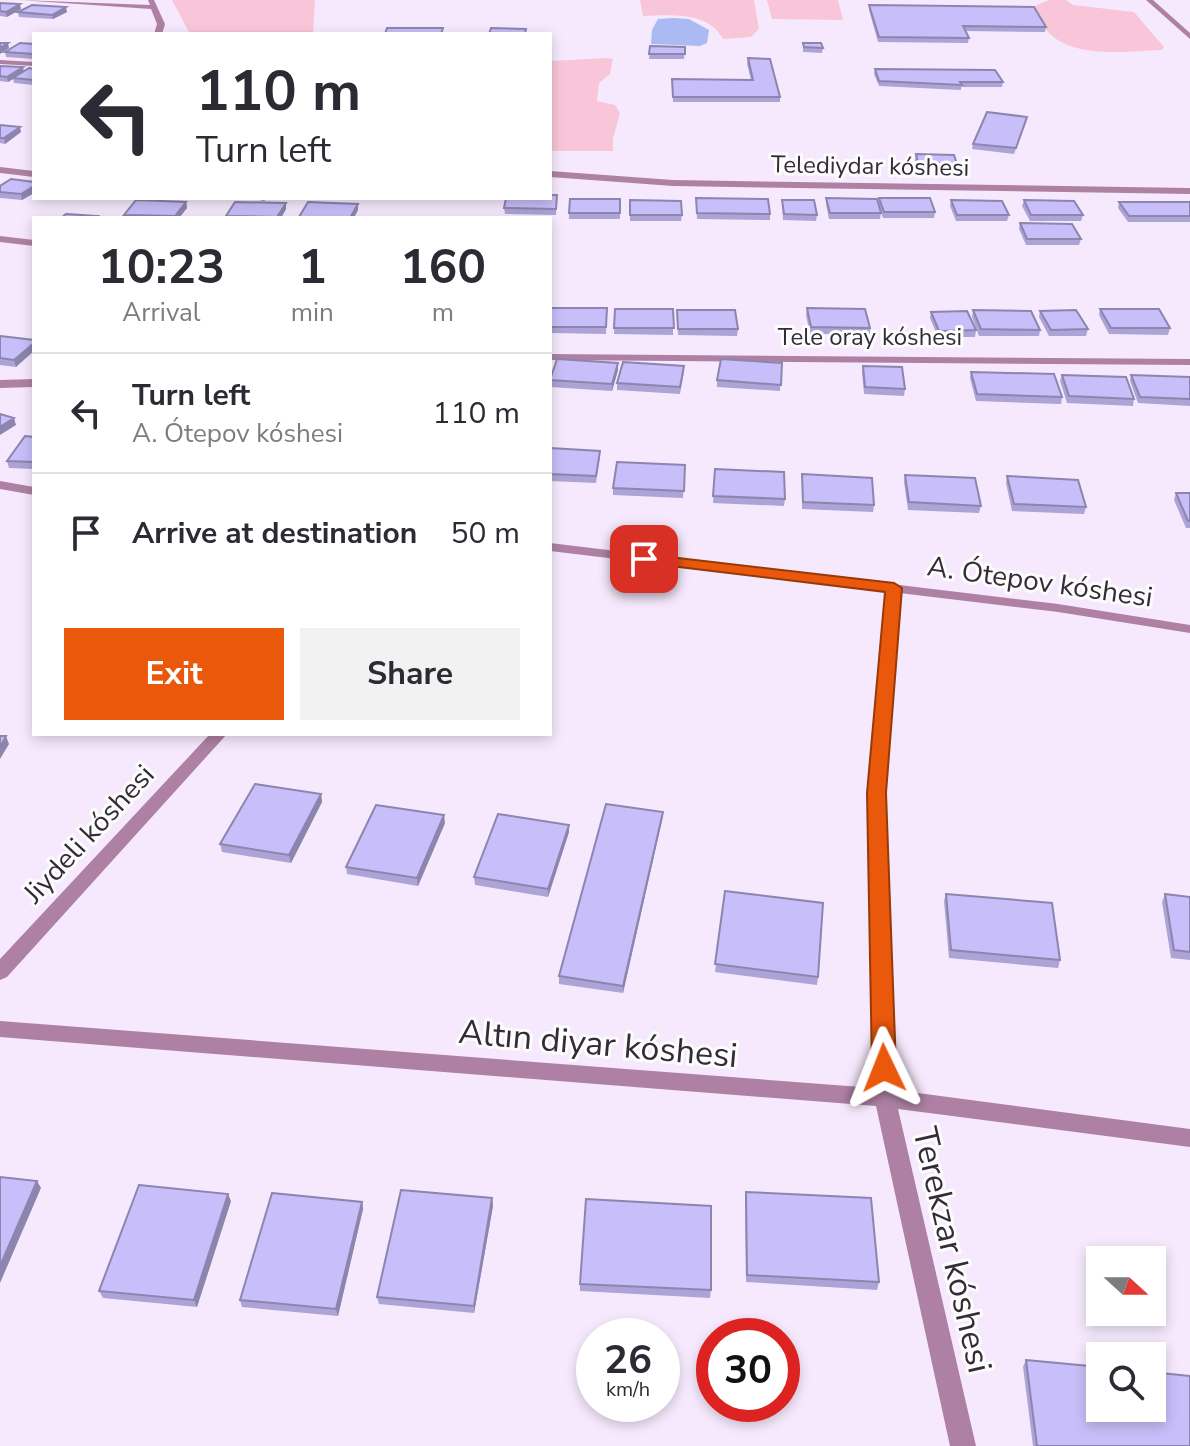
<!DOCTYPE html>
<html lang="en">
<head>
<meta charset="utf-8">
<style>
  :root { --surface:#fff; --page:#f2f2f3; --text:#2b2b33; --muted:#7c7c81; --line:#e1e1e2; --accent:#ea580c }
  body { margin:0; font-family:"Nunito Sans",sans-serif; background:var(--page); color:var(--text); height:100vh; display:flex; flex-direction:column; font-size:30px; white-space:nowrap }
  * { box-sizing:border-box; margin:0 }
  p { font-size:26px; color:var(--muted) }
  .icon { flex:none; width:44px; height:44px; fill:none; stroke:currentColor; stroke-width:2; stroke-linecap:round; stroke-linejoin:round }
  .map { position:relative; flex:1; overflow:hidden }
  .drawer { position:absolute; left:32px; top:216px; width:520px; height:520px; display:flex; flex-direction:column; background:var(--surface); border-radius:0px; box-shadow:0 4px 12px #0003 }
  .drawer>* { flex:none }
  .guide { position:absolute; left:32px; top:32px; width:520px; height:168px; border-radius:0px; box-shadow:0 4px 12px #0003; background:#fff; color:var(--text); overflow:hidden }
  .needle { width:52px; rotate:111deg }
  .controls { position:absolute; left:1086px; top:1246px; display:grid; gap:16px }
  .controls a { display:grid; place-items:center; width:80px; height:80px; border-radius:0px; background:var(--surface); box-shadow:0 4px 12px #0003; font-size:40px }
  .speed { position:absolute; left:576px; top:1318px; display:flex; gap:16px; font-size:40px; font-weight:700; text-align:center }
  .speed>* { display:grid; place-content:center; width:104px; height:104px; border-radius:50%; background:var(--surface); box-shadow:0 4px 12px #0003; line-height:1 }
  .speed small { font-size:20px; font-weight:400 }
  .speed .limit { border:12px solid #d22; background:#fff; color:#111 }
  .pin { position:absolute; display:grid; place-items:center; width:68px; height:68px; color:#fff; margin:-34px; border-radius:16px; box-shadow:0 4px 12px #0006 }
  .me { position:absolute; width:88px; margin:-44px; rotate:358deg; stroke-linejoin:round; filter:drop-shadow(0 0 6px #0008) }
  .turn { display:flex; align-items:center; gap:28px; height:168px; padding:0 32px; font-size:36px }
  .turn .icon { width:104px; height:104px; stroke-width:2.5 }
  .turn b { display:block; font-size:56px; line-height:68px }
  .eta { display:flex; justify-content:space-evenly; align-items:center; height:136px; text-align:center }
  .eta b { font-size:48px; font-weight:700; line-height:56px }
  .button { display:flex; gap:16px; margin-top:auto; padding:16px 32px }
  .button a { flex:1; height:92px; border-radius:0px; background:var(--accent); color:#fff; font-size:32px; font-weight:700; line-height:92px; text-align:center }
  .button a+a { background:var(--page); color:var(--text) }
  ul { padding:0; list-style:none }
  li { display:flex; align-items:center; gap:24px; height:120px; padding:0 32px; border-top:2px solid var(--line) }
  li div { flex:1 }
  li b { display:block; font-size:30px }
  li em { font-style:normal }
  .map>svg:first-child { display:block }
  .green { fill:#f8c6d8 }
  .water { fill:#aabaf3 }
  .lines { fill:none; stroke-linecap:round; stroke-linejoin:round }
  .minor { fill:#ae81a4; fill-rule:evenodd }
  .tertiary { fill:#ae81a4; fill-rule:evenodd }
  .wall { fill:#aca3d6 }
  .shaded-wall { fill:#8c85ae }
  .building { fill:#c8bef9; stroke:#8c85ae; stroke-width:2 }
  .route { fill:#ea580c; stroke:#983908; stroke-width:2 }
  .labels { text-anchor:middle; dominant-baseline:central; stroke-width:6; stroke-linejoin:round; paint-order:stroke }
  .far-street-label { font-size:24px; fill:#332c36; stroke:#fcfcfc }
  .street-label { font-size:28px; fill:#332c36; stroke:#fcfcfc }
  .near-street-label { font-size:34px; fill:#332c36; stroke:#fcfcfc }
</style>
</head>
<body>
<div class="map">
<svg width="1190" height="1446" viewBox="0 0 1190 1446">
  <rect width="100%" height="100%" fill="#f6e9fd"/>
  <!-- green -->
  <path class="green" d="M172 0H315L313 34H190Z
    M640 0H754L759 29 751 37 723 39C708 11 671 15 643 16Z
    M767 0H838L843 20 772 19Z
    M1049 0H1066L1073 5 1134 12 1164 47 1162 50C1128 51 1077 59 1050 34 1043 27 1038 16 1033 7Z
    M608 58 613 59 610 74 599 83 597 101 615 105 620 113 613 139V151H550V61Z"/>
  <!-- water -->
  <path class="water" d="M674 18 689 19 709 30 707 43 700 46 651 44 652 30 658 19Z"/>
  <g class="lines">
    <!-- minor -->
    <path class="minor" d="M19 0 150 5 148 0H154L165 24 162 34H154L157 24 151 9Z
      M1146 0H1153L1190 33V39Z
      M0 60 34 62V66L0 64Z
      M0 167 34 171V177L0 173Z
      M550 171 673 180 1190 188V194L673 186 550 177Z
      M251 198H269L264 201Z
      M0 236 34 240V246L0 242Z
      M550 354 1190 359V365L550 360Z
      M34 379V387L0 388V380Z
      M894 584 901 588 885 793 895 1090 1190 1129V1147L898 1109 976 1446H950L876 1106 0 1037V1021L874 1088 869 793 887 588Z
      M210 734H227L7 977 0 980V959Z"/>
    <!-- tertiary -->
    <path class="tertiary" d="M0 481 34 487V495L0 489Z
      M550 543 1058 604 1190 625V633L1058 612 550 551Z"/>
  </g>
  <!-- wall -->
  <path class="wall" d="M0 3 21 9 7 17 0 16Z
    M869 5 1046 27 1045 32 966 31 969 38 968 43 878 42 869 10Z
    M18 12H67L53 19 19 17Z
    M803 43 823 48 822 53 803 52Z
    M34 44V59L6 57 5 52Z
    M650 46 685 47 684 59H649Z
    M748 58 780 97V102H673L672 79 751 80 747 64Z
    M0 66 24 71 34 69V85L14 83 13 79 8 82 0 81Z
    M875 69 1003 82 1002 87H961V90L879 86 874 74Z
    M1026 122 1014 154 972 149 973 144Z
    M0 125 21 132 5 144 0 143Z
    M916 154 957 164 956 169 918 168 915 160Z
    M34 182V193L22 200 0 198V186Z
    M557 195 556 215 505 214 504 208Z
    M826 198 878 204 879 198 935 212 934 218H883L879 206 881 213 880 219H829L826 204Z
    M620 199V219H569V213Z
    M630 200 682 215 681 221H630Z
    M782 200 817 215 816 221 783 220Z
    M951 200 1009 215 1007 221H956L950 206Z
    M1024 200 1083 215 1081 221H1030L1022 206Z
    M186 202 187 208 179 218H125L124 215Z
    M1119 202H1190V222H1128L1118 208Z
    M286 203V209L281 218H226V216Z
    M696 204 770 214V220L697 219Z
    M1020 223 1081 239 1079 245H1026L1019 229Z
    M550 308H607L606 334 550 333Z
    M807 308 870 328V334H810L806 315Z
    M615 309H673V335L614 334Z
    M1100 309 1170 328 1168 335 1109 334 1099 315Z
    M677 310 738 329 737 336 678 335Z
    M973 310 1040 330 1039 336H979L972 317Z
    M1040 311 1088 329 1086 336H1049L1039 317Z
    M931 312 976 330 975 337H938L930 318Z
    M0 336 34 340 16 367 0 365Z
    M782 363 780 391 717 387V380Z
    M863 366 905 389 904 396 864 394 862 372Z
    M618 370 612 391 550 387V380Z
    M684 372 680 394 617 390V383Z
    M971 372 1062 397 1061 404 976 401 970 378Z
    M1062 375 1134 399 1133 406 1067 403 1060 381Z
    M1131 375 1190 377V406L1138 403 1130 381Z
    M34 437V469L9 468 7 461Z
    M550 448 600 458 596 483 550 481Z
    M685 465 683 498 613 495V488Z
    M715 469 785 499 784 506 713 503Z
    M802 474 874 505 873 512 802 509Z
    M905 475 981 506 979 513 908 510 904 482Z
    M1007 476 1086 507 1084 514 1012 511 1006 483Z
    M1176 493H1190V528H1186L1174 500Z
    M321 794 322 802 291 863 222 852 220 844Z
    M663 812 662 820 623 993 559 984V976Z
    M445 823 418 886 347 874 346 867Z
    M569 832 548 897 475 885 474 877Z
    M725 891 818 977 817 985 715 972Z
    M946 894 1060 960 1058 968 949 958 944 901Z
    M1165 894 1190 897V960L1171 958 1162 902Z
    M746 1192 879 1282 877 1290 746 1282 745 1199Z
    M492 1198 493 1206 474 1313 379 1304 377 1297Z
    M231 1201 197 1307 103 1298 99 1291Z
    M362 1202 363 1209 338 1316 242 1307 240 1300Z
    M580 1284 711 1290 710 1298 580 1291Z
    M1026 1360 1190 1446H1033L1023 1367Z"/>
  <!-- shaded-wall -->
  <path class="shaded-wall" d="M20 4 21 9 7 17 6 12Z
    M66 7 67 12 53 19 52 15Z
    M8 43 9 48 0 54V48Z
    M23 67 24 73 13 78V79L8 82 7 77Z
    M20 127 21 132 5 144 4 138Z
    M34 186V193L22 200 21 194Z
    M186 202 187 208 179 218H175V216Z
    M286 203V209L281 218H277Z
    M358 204V210L354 218H350Z
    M34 343V351L16 367 14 360Z
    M618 363V370L612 391V384Z
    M14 418 16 425 0 435V427Z
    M6 736 9 744 0 759V747Z
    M321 794 322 802 291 863 289 855Z
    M663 812 662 820 623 993V986Z
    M444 815 445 823 418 886 417 878Z
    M569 825V832L548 897V889Z
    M37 1181 41 1188 0 1283V1266Z
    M228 1194 231 1201 197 1307 194 1300Z
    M492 1198 493 1206 474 1313V1306Z
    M362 1202 363 1209 338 1316 336 1309Z"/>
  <!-- building -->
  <path class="building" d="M0 3 20 4 6 12 0 11Z
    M32 5 66 7 52 15 18 12Z
    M869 5 1034 7 1046 27 963 26 969 38 879 37Z
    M387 28H443L441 34H385Z
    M491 28 526 29 525 34H489Z
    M0 43H8L0 48Z
    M20 43 34 44V54L5 52Z
    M803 43H821L823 48 804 47Z
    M650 46 685 47V54H649Z
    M748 58 770 59 780 97H673L672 79 753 80Z
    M0 66 23 67 7 77 0 76Z
    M29 68 34 69V80L13 78Z
    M875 69 995 70 1003 82H960L962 85 879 81Z
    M987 112 1027 117 1016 148 973 144Z
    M0 125 20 127 4 138H0Z
    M916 154 954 155 957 164 918 163Z
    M11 179 34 182V186L21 194 0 192V186Z
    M550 195H557L556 209 504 208 506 198H550Z
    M696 198 768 199 770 214 697 213Z
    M826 198 877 199 881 213H830Z
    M879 198H930L935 212H884Z
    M570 199H620V213H569Z
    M136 200 186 202 175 216 124 215Z
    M630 200 681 201 682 215H630Z
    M782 200H814L817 215 784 214Z
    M951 200 1002 201 1009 215H957Z
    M1024 200 1074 201 1083 215H1031Z
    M235 202 286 203 277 217 226 216Z
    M308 202 358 204 350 218 299 217Z
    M1119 202H1190V216H1129Z
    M66 214 98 216 96 218H61Z
    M1020 223 1072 224 1081 239H1027Z
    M550 308H607L606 327H550Z
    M807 308 865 309 870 328 811 327Z
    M615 309H673L674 328H614Z
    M1100 309H1159L1170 328H1111Z
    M677 310H735L738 329H678Z
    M973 310 1031 311 1040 330 981 329Z
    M1076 310 1088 329 1051 330 1040 311Z
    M967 311 976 330 939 331 931 312Z
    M0 336 34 340V343L14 360 0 358Z
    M557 359 618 363 612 384 550 380Z
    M721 359 782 363 781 385 717 380Z
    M623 362 684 366 680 387 617 383Z
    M863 366 902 367 905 389 865 387Z
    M971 372 1054 374 1062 397 977 394Z
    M1062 375 1126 377 1134 399 1069 396Z
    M1131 375 1190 377V399L1140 397Z
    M0 414 14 418 0 427Z
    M25 436 34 437V462L7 461Z
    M550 448 600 451 596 476 550 474Z
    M617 462 685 465 684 491 613 488Z
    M715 469 784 472 785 499 713 496Z
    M802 474 872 478 874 505 803 502Z
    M905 475 975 478 981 506 909 502Z
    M1007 476 1078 480 1086 507 1014 504Z
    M1176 493H1190V521H1188Z
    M0 736H6L0 747Z
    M255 784 321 794 289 855 220 844Z
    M606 804 663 812 623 986 559 976Z
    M376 805 444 815 417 878 346 867Z
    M498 814 569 825 548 889 474 877Z
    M725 891 823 903 818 977 715 964Z
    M946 894 1052 903 1060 960 951 950Z
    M1165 894 1190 897V952L1174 950Z
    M0 1177 37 1181 0 1266Z
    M139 1185 228 1194 194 1300 99 1291Z
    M401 1190 492 1198 474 1306 377 1297Z
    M746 1192 871 1198 879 1282 747 1275Z
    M272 1193 362 1202 336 1309 240 1300Z
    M586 1199 711 1206V1290L580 1284Z
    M1026 1360 1100 1367V1408H1152V1372L1190 1376V1446H1037Z"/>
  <!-- route -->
  <path class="route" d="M644 554 894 583 902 588 886 793 896 1068 892 1074 884 1077 876 1074 872 1068 867 793 885 592 638 562V555Z"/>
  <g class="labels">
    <!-- far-street labels -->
    <g class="far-street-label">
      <text transform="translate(870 166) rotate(1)">Telediydar kóshesi</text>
      <text x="870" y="337">Tele oray kóshesi</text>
    </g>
    <!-- street labels -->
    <g class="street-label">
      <text transform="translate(1040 582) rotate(8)">A. Ótepov kóshesi</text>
      <text transform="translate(89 834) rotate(-47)">Jiydeli kóshesi</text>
    </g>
    <!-- near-street labels -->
    <g class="near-street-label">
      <text transform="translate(598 1044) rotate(5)">Altın diyar kóshesi</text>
      <text transform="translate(952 1250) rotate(77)">Terekzar kóshesi</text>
    </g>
  </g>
</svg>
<div class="controls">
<a><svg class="needle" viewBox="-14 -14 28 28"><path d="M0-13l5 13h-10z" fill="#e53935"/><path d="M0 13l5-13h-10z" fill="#7c7c81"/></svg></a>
<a><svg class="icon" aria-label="search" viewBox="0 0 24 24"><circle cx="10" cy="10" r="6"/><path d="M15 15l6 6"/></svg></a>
</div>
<div class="speed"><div>26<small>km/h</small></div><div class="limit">30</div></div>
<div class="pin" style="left:644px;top:559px;background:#d93025"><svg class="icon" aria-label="arrive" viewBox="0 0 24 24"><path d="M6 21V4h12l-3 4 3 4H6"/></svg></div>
<svg class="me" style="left:884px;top:1068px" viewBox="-20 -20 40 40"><path d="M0-17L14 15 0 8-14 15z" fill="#ea580c" stroke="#fff" stroke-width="4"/></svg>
<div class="guide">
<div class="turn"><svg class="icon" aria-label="left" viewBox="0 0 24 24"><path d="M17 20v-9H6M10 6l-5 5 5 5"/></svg><div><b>110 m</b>Turn left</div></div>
</div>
<section class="drawer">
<div class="eta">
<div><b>10:23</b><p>Arrival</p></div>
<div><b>1</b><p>min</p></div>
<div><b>160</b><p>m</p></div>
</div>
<ul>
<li><svg class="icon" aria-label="left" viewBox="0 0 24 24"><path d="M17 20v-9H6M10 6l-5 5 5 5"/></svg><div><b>Turn left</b><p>A. Ótepov kóshesi</p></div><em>110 m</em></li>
<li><svg class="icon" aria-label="arrive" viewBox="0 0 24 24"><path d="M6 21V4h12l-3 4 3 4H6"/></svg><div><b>Arrive at destination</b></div><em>50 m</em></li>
</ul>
<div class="button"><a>Exit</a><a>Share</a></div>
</section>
</div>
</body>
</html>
